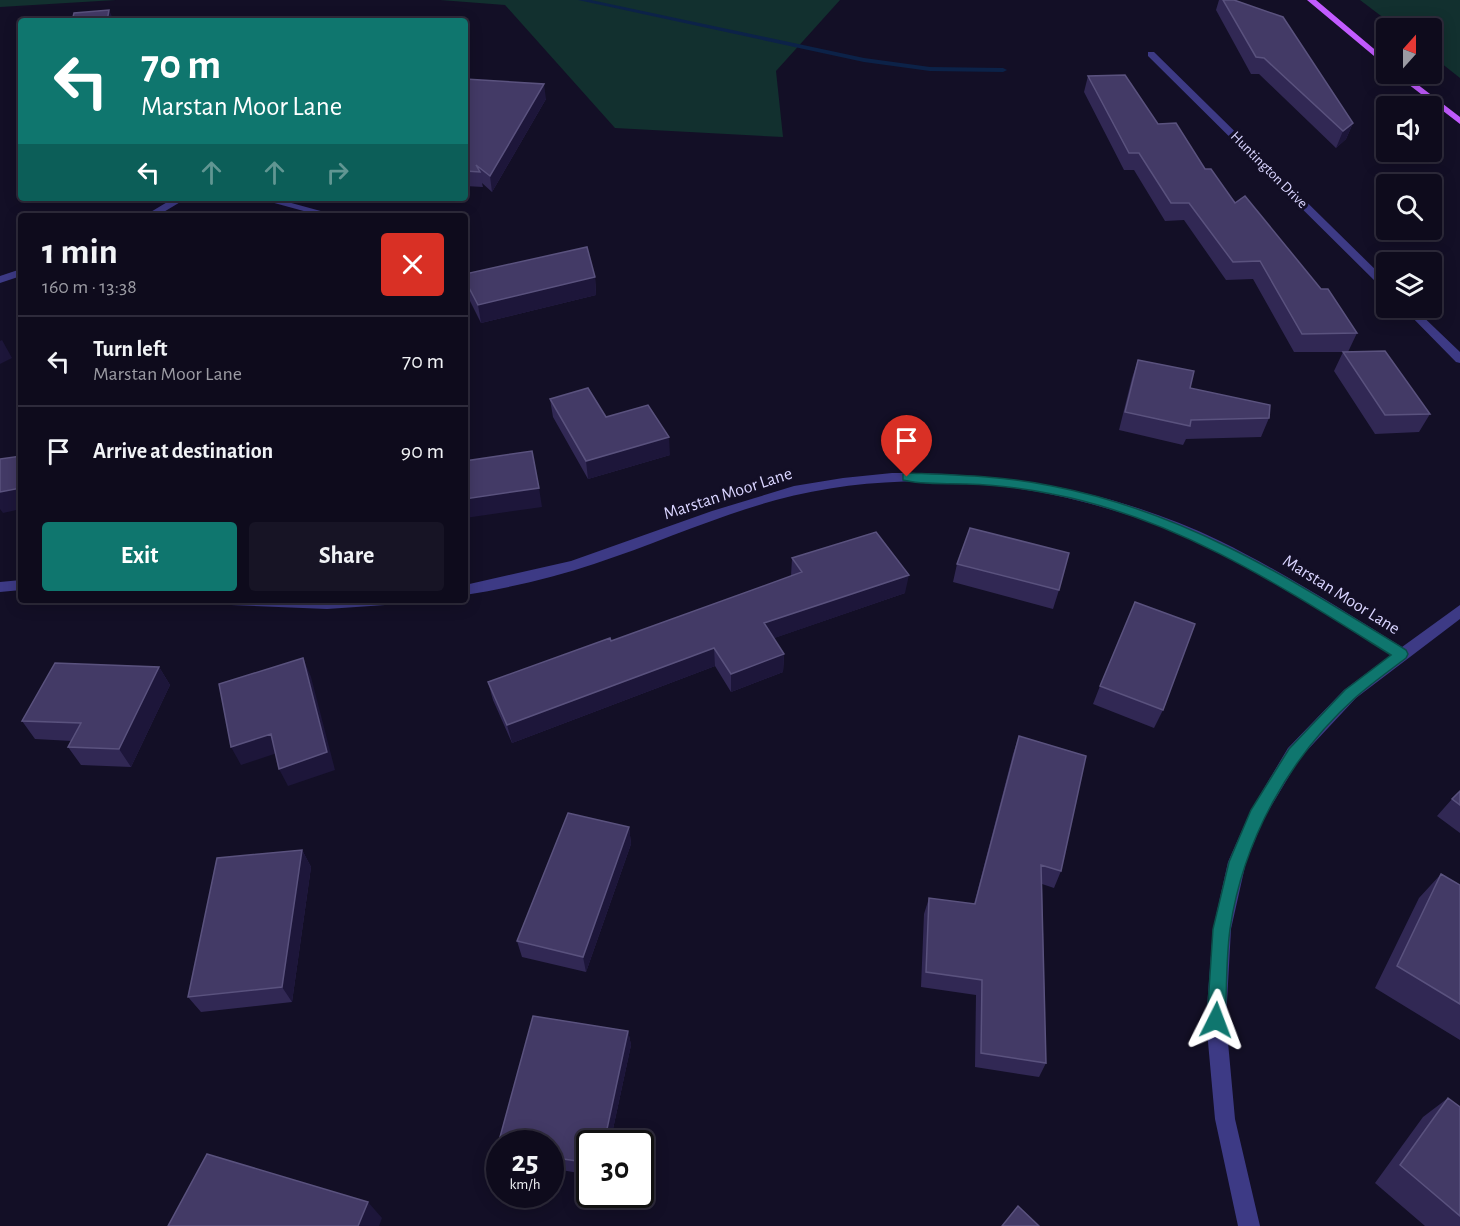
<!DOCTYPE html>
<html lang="en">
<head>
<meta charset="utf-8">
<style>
  :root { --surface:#0e0b1c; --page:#171425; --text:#f1f3f6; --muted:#9b9ba3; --line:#2e2b3b; --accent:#0f766e }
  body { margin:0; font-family:"Alegreya Sans",sans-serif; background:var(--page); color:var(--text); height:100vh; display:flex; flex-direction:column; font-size:22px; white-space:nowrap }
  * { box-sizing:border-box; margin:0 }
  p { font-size:20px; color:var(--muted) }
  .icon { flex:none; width:33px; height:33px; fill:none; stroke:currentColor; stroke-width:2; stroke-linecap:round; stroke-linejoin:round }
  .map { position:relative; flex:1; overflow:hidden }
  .panel { position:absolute; left:18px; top:213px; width:450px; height:390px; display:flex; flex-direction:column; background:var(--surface); border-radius:6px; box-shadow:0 3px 15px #0003,0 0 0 2px var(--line) }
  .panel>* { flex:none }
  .banner { position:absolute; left:18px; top:18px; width:450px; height:183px; border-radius:6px; box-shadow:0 3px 15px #0003,0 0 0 2px var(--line); background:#0f766e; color:#fff; overflow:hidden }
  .needle { width:39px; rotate:21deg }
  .tools { position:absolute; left:1376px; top:18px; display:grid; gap:12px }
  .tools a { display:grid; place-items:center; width:66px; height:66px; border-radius:6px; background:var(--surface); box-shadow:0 3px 15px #0003,0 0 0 2px var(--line); font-size:30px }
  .speed { position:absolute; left:486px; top:1130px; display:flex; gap:12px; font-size:30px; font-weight:700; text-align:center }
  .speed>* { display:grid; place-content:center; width:78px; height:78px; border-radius:50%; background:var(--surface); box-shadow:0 3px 15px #0003,0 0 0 2px var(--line); line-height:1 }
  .speed small { font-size:15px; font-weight:400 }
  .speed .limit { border:3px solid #111; border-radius:9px; background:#fff; color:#111 }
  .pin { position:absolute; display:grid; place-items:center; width:51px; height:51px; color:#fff; margin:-62px -26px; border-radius:50% 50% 50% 0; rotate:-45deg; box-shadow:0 0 6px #0007 }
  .pin .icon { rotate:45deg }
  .me { position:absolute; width:66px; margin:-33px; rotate:3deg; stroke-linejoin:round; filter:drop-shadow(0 0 4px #0008) }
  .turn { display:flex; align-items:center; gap:21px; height:126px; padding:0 24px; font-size:27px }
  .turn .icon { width:78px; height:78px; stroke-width:2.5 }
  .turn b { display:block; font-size:42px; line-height:51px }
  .lanes { display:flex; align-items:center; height:57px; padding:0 24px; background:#0003; justify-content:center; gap:30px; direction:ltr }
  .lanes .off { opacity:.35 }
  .round { display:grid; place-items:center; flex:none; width:63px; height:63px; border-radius:6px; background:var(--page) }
  .overview { display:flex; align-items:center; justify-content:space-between; height:102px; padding:0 24px }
  h1 { font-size:36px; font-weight:600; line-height:45px }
  .action { display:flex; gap:12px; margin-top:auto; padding:12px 24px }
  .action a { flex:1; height:69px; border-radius:6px; background:var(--accent); color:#fff; font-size:24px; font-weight:600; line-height:69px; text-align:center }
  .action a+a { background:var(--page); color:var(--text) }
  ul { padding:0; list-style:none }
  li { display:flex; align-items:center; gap:18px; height:90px; padding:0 24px; border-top:2px solid var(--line) }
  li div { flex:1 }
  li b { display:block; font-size:22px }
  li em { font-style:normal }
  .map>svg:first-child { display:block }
  .green { fill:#12302f }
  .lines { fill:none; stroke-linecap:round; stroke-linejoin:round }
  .stream { fill:#0c2248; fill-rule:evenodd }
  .street { fill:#3d3a85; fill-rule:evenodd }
  .primary { fill:#c25bff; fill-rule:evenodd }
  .wall { fill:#312854 }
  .shaded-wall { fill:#1d163a }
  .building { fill:#433a66; stroke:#5a527e; stroke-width:1.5 }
  .route { fill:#0f766e; stroke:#0a4d48; stroke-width:1.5 }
  .labels { text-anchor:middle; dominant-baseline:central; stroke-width:6; stroke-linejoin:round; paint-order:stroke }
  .far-street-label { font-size:15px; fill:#d9d4ff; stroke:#130f26 }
  .street-label { font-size:18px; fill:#d9d4ff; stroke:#130f26 }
</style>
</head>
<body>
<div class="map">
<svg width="1460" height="1226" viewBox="0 0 1460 1226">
  <rect width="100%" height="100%" fill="#130f26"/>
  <!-- green -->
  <path class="green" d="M0 0H116L0 7Z
    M440 0H840L776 71 783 137 615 128 505 5Z
    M1360 0H1460V78L1431 55V28H1397Z"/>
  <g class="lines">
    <!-- stream -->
    <path class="stream" d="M578 0H591L864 58 930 67 1003 68 1007 70 1003 72 930 71 864 62Z"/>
    <!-- street -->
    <path class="street" d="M1148 52H1154L1386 280V289L1382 288 1148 56Z
      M174 198H187L157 216H144Z
      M256 198H273L339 216H322Z
      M21 269V276L0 283V276Z
      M1403 308H1414L1460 352V363L1456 362Z
      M892 473C1005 472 1117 491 1220 541 1283 572 1342 610 1402 647L1460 605V619L1356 698 1300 758 1264 818 1246 862 1231 929 1226 1020 1235 1119 1260 1226H1238L1215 1119 1206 1020 1213 929 1228 862 1251 810 1288 748 1344 690 1391 655C1331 618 1272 578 1208 547 1076 484 918 462 776 500 714 517 655 544 594 564 552 578 509 588 465 595V585L571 561 712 511 794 486 843 478Z
      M21 580V590L0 592V582Z
      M224 600H392L390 604 385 605 327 609 231 605 226 604Z"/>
    <!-- primary -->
    <path class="primary" d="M1307 0H1316L1386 59V66Z
      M1395 74H1404L1460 117V124Z"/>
  </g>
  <!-- wall -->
  <path class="wall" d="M1219 0H1234L1353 123 1346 139 1336 148 1259 74H1251L1216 10Z
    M1088 76 1158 124 1205 169 1357 333 1348 352H1294L1253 279 1226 280 1184 220 1165 221 1134 170H1124L1084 92Z
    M465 79 546 99 492 192 482 183 483 187 465 186Z
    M465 274 595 277 596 295 481 323 466 293 465 287Z
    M1343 352 1430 414 1419 432 1375 434 1334 371Z
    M1138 360 1190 388 1269 418 1261 437 1186 439 1183 445 1119 430 1132 378Z
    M550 399 606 417 670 455 588 479 553 417Z
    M792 558 905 593 774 638 784 654 783 672 731 692 715 666 512 743 493 700 488 682 611 641 791 576Z
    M957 564 1059 590 1053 609 953 582Z
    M159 667 170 685 131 767 81 765 68 747 72 741 35 739 22 721Z
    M1100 686 1163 710 1154 728 1093 704Z
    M1019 736 1061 871 1054 888 1042 884 1046 1063 1039 1077 975 1067 976 995 921 987 924 914 929 898 974 904 1013 754Z
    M1460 791V833L1437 816 1452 799Z
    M629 827 631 844 586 972 522 957 517 941Z
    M302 850 311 867 292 1002 201 1012 188 997Z
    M1441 874 1460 885V1040L1375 988 1419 898Z
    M533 1016 628 1031 631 1045 610 1143H590V1175L550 1168V1143H500V1154L497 1148Z
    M1448 1098 1460 1107V1226H1425L1375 1183 1423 1117Z"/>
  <!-- shaded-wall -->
  <path class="shaded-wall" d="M109 10 114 21H107Z
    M544 84 546 99 492 192 490 176Z
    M1353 123 1346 139 1336 148 1343 131Z
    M595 277 596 295 481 323 478 305Z
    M2 340 12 358 0 364V341Z
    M669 437 670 455 588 479 586 461Z
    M21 488V509L3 513 0 509V492Z
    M539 488 542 507 465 518V499Z
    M909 575 905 593 763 642 764 623Z
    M714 648 715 666 512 743 507 725Z
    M784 654 783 672 731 692V674Z
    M303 658 311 677 335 770 288 786 279 769Z
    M159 667 170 685 131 767 119 749Z
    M271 734 280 752 241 765 231 747Z
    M629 827 631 844 586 972 583 957Z
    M302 850 311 867 292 1002 282 987Z
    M628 1031 631 1045 610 1143H604Z
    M368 1202 382 1218 379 1226H358Z"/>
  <!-- building -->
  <path class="building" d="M1223 0H1234L1283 17 1353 123 1343 131 1264 58 1256 57Z
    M109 10 107 21H72L74 13Z
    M1125 75 1158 124 1176 123 1205 169H1211L1235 203 1245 196 1321 289H1328L1357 333 1302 334 1260 261 1233 262 1189 203H1171L1139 153H1129L1088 76Z
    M465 79 544 84 490 176 476 165 480 172 465 171Z
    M587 247 595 277 478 305 465 280V274Z
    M1385 351 1430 414 1385 415 1343 352Z
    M1138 360 1194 371 1190 388 1270 405 1269 418 1191 420 1190 426 1125 412Z
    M588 388 606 417 648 405 669 437 586 461 550 399Z
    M532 451 539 488 465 499V461Z
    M21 456V488L0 492V459Z
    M970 528 1069 553 1059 590 957 564Z
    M876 532 909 575 764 623 784 654 731 674 714 648 507 725 488 682 610 638 611 641 802 572 792 558Z
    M1135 602 1195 624 1163 710 1100 686Z
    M303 658 327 752 279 769 271 734 231 747 219 684Z
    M55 663 159 667 119 749 68 747 81 723 22 721Z
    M1019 736 1086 756 1061 871 1041 865 1046 1063 981 1053 982 980 926 972 929 898 975 904Z
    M1460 791V805L1452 799Z
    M568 813 629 827 583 957 517 941Z
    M302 850 282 987 188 997 217 858Z
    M1441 874 1460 885V1004L1397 966Z
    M533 1016 628 1031 604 1143H590V1163L550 1157V1143H500V1149L497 1148Z
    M1448 1098 1460 1107V1216L1400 1165Z
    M207 1154 368 1202 358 1226H168Z
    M1018 1206 1039 1226H1002Z"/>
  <!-- route -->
  <path class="route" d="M907 473C956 475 1004 476 1052 486 1187 512 1292 580 1406 650L1408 654 1406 658C1389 671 1372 683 1356 697 1289 757 1243 840 1230 929 1226 958 1227 990 1225 1020L1223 1026 1216 1029 1210 1026 1207 1020 1213 929 1229 862 1251 810 1289 749 1345 690 1391 655C1284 588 1178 518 1052 494 1024 488 995 485 966 484 946 483 922 485 903 480V474Z"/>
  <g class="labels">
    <!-- far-street labels -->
    <g class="far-street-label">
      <text transform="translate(1269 170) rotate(45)">Huntington Drive</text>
    </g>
    <!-- street labels -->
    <g class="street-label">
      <text transform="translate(728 494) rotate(-18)">Marstan Moor Lane</text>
      <text transform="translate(1341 595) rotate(32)">Marstan Moor Lane</text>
    </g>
  </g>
</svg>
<div class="tools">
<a><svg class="needle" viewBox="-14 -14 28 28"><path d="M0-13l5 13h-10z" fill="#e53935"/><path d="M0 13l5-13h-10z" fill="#9b9ba3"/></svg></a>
<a><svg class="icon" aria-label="sound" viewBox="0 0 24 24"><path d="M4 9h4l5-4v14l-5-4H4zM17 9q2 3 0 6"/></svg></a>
<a><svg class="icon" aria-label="search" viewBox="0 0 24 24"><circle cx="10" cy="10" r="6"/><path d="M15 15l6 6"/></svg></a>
<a><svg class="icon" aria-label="layers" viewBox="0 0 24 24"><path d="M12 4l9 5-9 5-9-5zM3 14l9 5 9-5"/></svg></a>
</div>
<div class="speed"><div>25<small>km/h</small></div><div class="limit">30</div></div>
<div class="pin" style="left:907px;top:477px;background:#d93025"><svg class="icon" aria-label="arrive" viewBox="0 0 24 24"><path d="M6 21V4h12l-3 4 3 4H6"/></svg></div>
<svg class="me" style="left:1216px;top:1020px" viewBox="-20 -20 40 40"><path d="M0-17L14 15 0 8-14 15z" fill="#0f766e" stroke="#fff" stroke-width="4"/></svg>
<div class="banner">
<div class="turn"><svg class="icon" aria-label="left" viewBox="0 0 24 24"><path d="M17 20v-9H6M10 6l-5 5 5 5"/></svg><div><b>70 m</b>Marstan Moor Lane</div></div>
<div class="lanes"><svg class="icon" aria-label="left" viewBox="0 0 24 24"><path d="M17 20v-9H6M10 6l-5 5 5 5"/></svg><svg class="icon off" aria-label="ahead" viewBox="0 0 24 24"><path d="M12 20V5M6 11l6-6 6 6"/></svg><svg class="icon off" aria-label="ahead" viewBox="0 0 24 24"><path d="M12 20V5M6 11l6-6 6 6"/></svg><svg class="icon off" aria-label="right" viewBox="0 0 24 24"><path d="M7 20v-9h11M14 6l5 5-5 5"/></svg></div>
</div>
<section class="panel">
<div class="overview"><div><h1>1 min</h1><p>160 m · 13:38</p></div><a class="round" style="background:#d93025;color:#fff"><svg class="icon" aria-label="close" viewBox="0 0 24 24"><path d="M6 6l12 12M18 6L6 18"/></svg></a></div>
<ul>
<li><svg class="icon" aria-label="left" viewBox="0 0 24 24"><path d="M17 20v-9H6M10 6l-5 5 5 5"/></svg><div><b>Turn left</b><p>Marstan Moor Lane</p></div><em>70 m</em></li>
<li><svg class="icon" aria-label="arrive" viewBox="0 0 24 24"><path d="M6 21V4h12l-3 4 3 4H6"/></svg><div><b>Arrive at destination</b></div><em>90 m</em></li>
</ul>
<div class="action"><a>Exit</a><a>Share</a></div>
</section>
</div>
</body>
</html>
